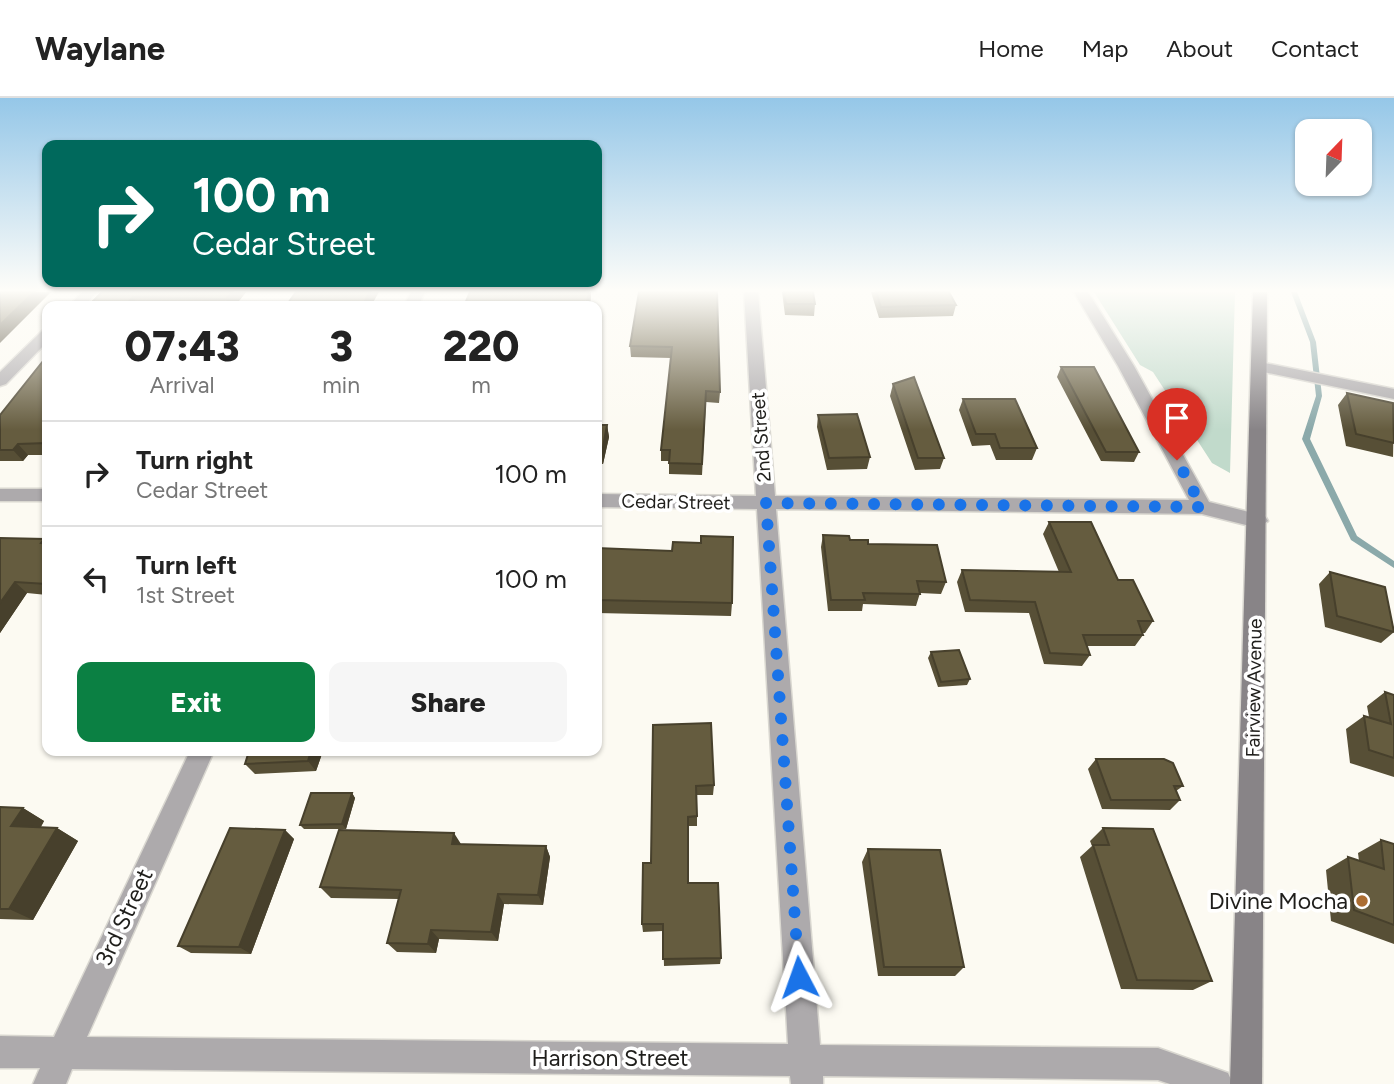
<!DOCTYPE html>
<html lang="en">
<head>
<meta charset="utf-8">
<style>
  :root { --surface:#fff; --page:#f6f6f6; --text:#222; --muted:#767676; --line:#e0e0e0; --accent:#0b8043 }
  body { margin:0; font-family:Figtree,sans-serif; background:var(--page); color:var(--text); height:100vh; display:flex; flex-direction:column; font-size:26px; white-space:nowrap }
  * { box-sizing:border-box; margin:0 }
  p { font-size:23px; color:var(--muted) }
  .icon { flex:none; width:38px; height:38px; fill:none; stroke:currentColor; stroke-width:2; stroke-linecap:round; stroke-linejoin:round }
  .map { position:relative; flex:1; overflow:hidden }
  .details { position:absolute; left:42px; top:203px; width:560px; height:455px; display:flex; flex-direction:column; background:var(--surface); border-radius:14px; box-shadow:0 2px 5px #0004 }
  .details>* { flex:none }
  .guide { position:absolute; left:42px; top:42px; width:560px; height:147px; border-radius:14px; box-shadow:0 2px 5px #0004; background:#00695c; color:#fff; overflow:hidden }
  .needle { width:46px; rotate:23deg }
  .fabs { position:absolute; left:1295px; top:21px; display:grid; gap:14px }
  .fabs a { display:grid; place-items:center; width:77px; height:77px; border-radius:14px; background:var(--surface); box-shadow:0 2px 5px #0004; font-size:35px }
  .pin { position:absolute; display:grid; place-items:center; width:60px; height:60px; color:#fff; margin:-72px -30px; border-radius:50% 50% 50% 0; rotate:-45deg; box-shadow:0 0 7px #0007 }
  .pin .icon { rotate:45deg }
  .me { position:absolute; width:77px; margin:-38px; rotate:356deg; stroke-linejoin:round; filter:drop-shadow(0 0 5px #0008) }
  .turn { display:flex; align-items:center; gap:24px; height:147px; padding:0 35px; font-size:32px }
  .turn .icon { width:91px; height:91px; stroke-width:2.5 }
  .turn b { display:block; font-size:49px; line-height:60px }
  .eta { display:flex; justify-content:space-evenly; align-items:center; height:119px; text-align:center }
  .eta b { font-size:42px; font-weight:800; line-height:49px }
  .action { display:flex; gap:14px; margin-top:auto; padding:14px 35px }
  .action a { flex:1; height:80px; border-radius:14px; background:var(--accent); color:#fff; font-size:28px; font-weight:800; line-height:80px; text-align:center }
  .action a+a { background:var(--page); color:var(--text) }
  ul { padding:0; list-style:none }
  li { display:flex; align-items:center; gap:21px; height:105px; padding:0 35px; border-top:2px solid var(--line) }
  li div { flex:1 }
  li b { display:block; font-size:26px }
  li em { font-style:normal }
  header { display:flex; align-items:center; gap:42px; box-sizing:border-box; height:98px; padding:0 35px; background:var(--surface); border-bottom:2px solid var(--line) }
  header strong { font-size:33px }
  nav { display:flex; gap:38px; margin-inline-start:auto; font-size:24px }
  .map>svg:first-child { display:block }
  .green { fill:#c1dacb }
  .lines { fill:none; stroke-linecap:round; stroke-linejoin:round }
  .stream { fill:#8ba9aa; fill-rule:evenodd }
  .minor-casing { stroke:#d9d7d0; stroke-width:3 }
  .secondary-casing { stroke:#d9d7d0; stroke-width:3 }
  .minor { fill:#adaaac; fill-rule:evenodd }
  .secondary { fill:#888487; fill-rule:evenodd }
  .wall { fill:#574f36 }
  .shaded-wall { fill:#47402c }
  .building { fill:#655c3f; stroke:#47402c; stroke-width:2 }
  .route { stroke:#1a73e8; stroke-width:12; stroke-dasharray:0 21.6 }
  .poi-dot { fill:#ab6d32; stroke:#fff; stroke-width:2.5 }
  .labels { text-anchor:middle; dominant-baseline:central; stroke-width:7; stroke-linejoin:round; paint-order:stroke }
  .street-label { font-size:19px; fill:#1f1e1b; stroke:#fff }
  .near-poi-label { font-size:23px; fill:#1f1e1b; stroke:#fff; text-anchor:end }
  .near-street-label { font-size:23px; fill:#1f1e1b; stroke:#fff }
</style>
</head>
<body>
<header>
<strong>Waylane</strong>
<nav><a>Home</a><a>Map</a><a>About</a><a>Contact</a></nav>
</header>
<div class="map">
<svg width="1394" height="986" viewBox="0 0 1394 986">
  <rect width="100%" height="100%" fill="#fcfaf2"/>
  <!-- green -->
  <path class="green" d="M1094 194H1235L1230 375 1212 365 1153 274 1140 267Z"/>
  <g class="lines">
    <!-- stream -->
    <path class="stream" d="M1291 194H1297L1316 244 1322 298 1310 341 1357 438 1394 463V470L1351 442 1302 341 1316 298 1310 244Z"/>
    <defs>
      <path id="minor" d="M82 194H97L84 208H69Z
        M411 194H425L418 208H404Z
        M744 194H758L775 398 1189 402 1118 268 1074 194H1088L1134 268 1209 404 1265 418 1268 423 1258 430 1202 416 776 411 820 947 1158 950 1228 975 1233 986H1170L1158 982 823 978V986H791L790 978 72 971 66 986H33L40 970H0V938L54 939 190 653H214L87 939 788 946 757 411 597 409V396L756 398Z
        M47 231V244L6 286 0 288V274L42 233Z
        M1260 264 1394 291V301L1254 272 1252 269Z
        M0 391H47V403H0Z"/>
      <path id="secondary" d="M1253 194H1267L1262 986H1230Z"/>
    </defs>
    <!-- minor casing -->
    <use href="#minor" class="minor-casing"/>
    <!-- secondary casing -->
    <use href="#secondary" class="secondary-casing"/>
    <!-- minor -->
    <use href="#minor" class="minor"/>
    <!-- secondary -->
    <use href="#secondary" class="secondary"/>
  </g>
  <!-- wall -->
  <path class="wall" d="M102 194H246L235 208H88Z
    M639 194 720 294 719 305 706 304 702 377 669 376V363H661V352L671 260 631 259 630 248Z
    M782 194H813L815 206 814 218 785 217Z
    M871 194H949L956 207 953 218 879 220Z
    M47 258V357H28L23 363H0V317Z
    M1061 269 1139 354 1134 364 1101 363 1057 279Z
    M893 286 944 360 940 371 915 372 890 298Z
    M1347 295 1394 308 1393 359 1346 348 1338 307Z
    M963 301 1037 350 1032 362H996L990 347 972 348 959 312Z
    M818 317 870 359 867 371 827 372 817 329Z
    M597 327H607L609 339 603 366H597Z
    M1049 424 1118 482 1153 523 1145 535H1143V537L1135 548H1087L1090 557 1082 568 1044 566 1029 515 965 514 957 484 962 472 1059 474 1043 436Z
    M823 437 868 446 946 484 941 496 920 495 916 508 863 506 862 513H828L821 449Z
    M0 440 47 444V497L27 495 0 535Z
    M597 450 732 505 731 518 597 515Z
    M1330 474 1394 534 1381 545 1325 529 1319 486Z
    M931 554 970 581 967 587 938 589 928 560Z
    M1385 594 1394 597V679L1350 665 1346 631 1364 618 1369 619 1367 608Z
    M653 627 714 687 713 697H697V728H688V785L721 860 720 866 664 868 663 833 643 834 642 826 651 765Z
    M323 653 316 673 255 676 245 666Z
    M1096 661 1183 688 1176 693 1180 702 1170 712 1102 711 1088 671Z
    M352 695 355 700 346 731H304L300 727Z
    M0 709 23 710 44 723 41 729 57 730 78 743 33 822 0 821Z
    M1103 730 1212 883 1193 892 1121 891 1080 759 1092 748 1090 743Z
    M285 732 294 741 251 856 191 855 178 848Z
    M1381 742 1394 746V846L1331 823 1326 772 1348 759 1359 763 1358 755Z
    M461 746 546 748 550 759 543 807 504 806 498 843 439 841 436 855 397 854 387 845 399 801 331 800 320 789Z
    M868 751 964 869 955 878H878L862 764Z"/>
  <!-- shaded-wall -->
  <path class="shaded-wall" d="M34 194H51L0 245V227Z
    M232 194H246L235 208H230L226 201Z
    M370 194H379L371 208H362Z
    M589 194H591V200L590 208H586Z
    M133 199 139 208H125Z
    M607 327 609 339 603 366 602 355Z
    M18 346 28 357 23 363 13 352Z
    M15 484 27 495 0 535V505Z
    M311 653H323L316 673 308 663Z
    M352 695 355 700 346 731 342 726Z
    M23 710 44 723 33 741 11 728Z
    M57 730 78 743 33 822 9 811Z
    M285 732 294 741 251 856 239 849Z
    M454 735 461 746H452Z
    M546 748 550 759 543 807 538 797Z
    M498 796 504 806 498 843 491 834Z
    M431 832 439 841 436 855 428 846Z"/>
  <!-- building -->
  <path class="building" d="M0 194H34L0 227Z
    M102 194H232L226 201 133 199 125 208H88Z
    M296 194H370L362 208H286Z
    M470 194H589L586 208H464Z
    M639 194H717L720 294 706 293 702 366 669 365 670 352H661L672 249 630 248Z
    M784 194H813L815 206H786Z
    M876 194H949L956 207 881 209Z
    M47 258V345L18 346 13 352H0V317Z
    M1061 269H1094L1139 354H1106Z
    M914 279 944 360H918L893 286Z
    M1347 295 1393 305 1394 345 1356 336Z
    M963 301H1015L1037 350H1000L995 336H976Z
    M857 316 870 359 829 360 818 317Z
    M597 327H607L602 355 597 354Z
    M1049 424H1091L1118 482H1133L1153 523H1138L1143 537H1083L1090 557 1050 555 1035 504 970 502 962 472 1071 474Z
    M823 437 849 438 850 442H868V446L937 447 946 484 917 483 920 496 863 495 865 502H831Z
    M701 438 733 439 732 505 597 502V450L672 453 673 444 701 445Z
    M0 440 44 441 41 445 47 446V486L15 484 0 505Z
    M1330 474 1385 489 1394 534 1337 518Z
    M959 552 970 581 941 584 931 554Z
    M1385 594 1394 597V660L1369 652 1364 618 1391 626Z
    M711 625 714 687 696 688 697 718 688 719V785H718L721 860 663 861V826H642L643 765H651L653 627Z
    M249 653H311L308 663 245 666Z
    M1096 661H1164L1173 665 1183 688H1174L1180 702H1111Z
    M311 695H352L342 726 300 727Z
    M0 709 23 710 11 728 57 730 9 811H0Z
    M230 730 285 732 239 849 178 848Z
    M1103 730 1153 731 1212 883 1137 882 1093 747H1109Z
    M339 732 454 735 452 746 546 748 538 797 498 796 491 834 431 832 428 846 387 845 401 792 320 789Z
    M1381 742 1394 746V827L1354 812 1348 759 1384 771Z
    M868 751 940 752 964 869H884Z"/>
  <!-- sky -->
  <linearGradient id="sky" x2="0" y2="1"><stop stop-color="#95c7e8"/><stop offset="0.58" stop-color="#fefdf9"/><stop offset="1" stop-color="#fefdf9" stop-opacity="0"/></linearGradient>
  <rect width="1394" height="332" fill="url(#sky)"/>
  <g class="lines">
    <!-- route -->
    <path class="route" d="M799 879 766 405 1202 409 1177 362"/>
  </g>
  <!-- markers -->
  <circle class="poi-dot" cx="1362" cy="803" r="7"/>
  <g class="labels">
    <!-- street labels -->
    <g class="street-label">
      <text transform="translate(761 339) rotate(-94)">2nd Street</text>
      <text transform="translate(676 404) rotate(1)">Cedar Street</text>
      <text transform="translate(1254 590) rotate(-89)">Fairview Avenue</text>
    </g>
    <!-- near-poi labels -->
    <g class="near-poi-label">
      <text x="1348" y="803">Divine Mocha</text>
    </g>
    <!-- near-street labels -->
    <g class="near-street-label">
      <text transform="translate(124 819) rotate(-65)">3rd Street</text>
      <text x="610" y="960">Harrison Street</text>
    </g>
  </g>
</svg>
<div class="fabs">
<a><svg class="needle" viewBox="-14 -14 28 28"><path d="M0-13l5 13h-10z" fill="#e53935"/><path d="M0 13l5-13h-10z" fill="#767676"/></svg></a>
</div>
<div class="pin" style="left:1177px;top:362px;background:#d93025"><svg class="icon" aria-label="arrive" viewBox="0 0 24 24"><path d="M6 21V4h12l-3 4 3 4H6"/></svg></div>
<svg class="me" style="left:799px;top:879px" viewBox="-20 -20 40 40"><path d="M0-17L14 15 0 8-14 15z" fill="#1a73e8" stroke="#fff" stroke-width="4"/></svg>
<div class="guide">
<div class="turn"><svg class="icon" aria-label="right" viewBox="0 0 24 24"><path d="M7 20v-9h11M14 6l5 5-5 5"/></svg><div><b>100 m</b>Cedar Street</div></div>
</div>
<section class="details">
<div class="eta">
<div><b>07:43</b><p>Arrival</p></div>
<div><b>3</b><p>min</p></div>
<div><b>220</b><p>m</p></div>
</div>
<ul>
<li><svg class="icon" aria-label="right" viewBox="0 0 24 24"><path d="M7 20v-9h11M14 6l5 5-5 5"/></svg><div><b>Turn right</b><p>Cedar Street</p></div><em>100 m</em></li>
<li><svg class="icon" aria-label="left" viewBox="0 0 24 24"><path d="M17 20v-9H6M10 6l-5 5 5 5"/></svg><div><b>Turn left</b><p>1st Street</p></div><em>100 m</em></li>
</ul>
<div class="action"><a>Exit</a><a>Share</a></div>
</section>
</div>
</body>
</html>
